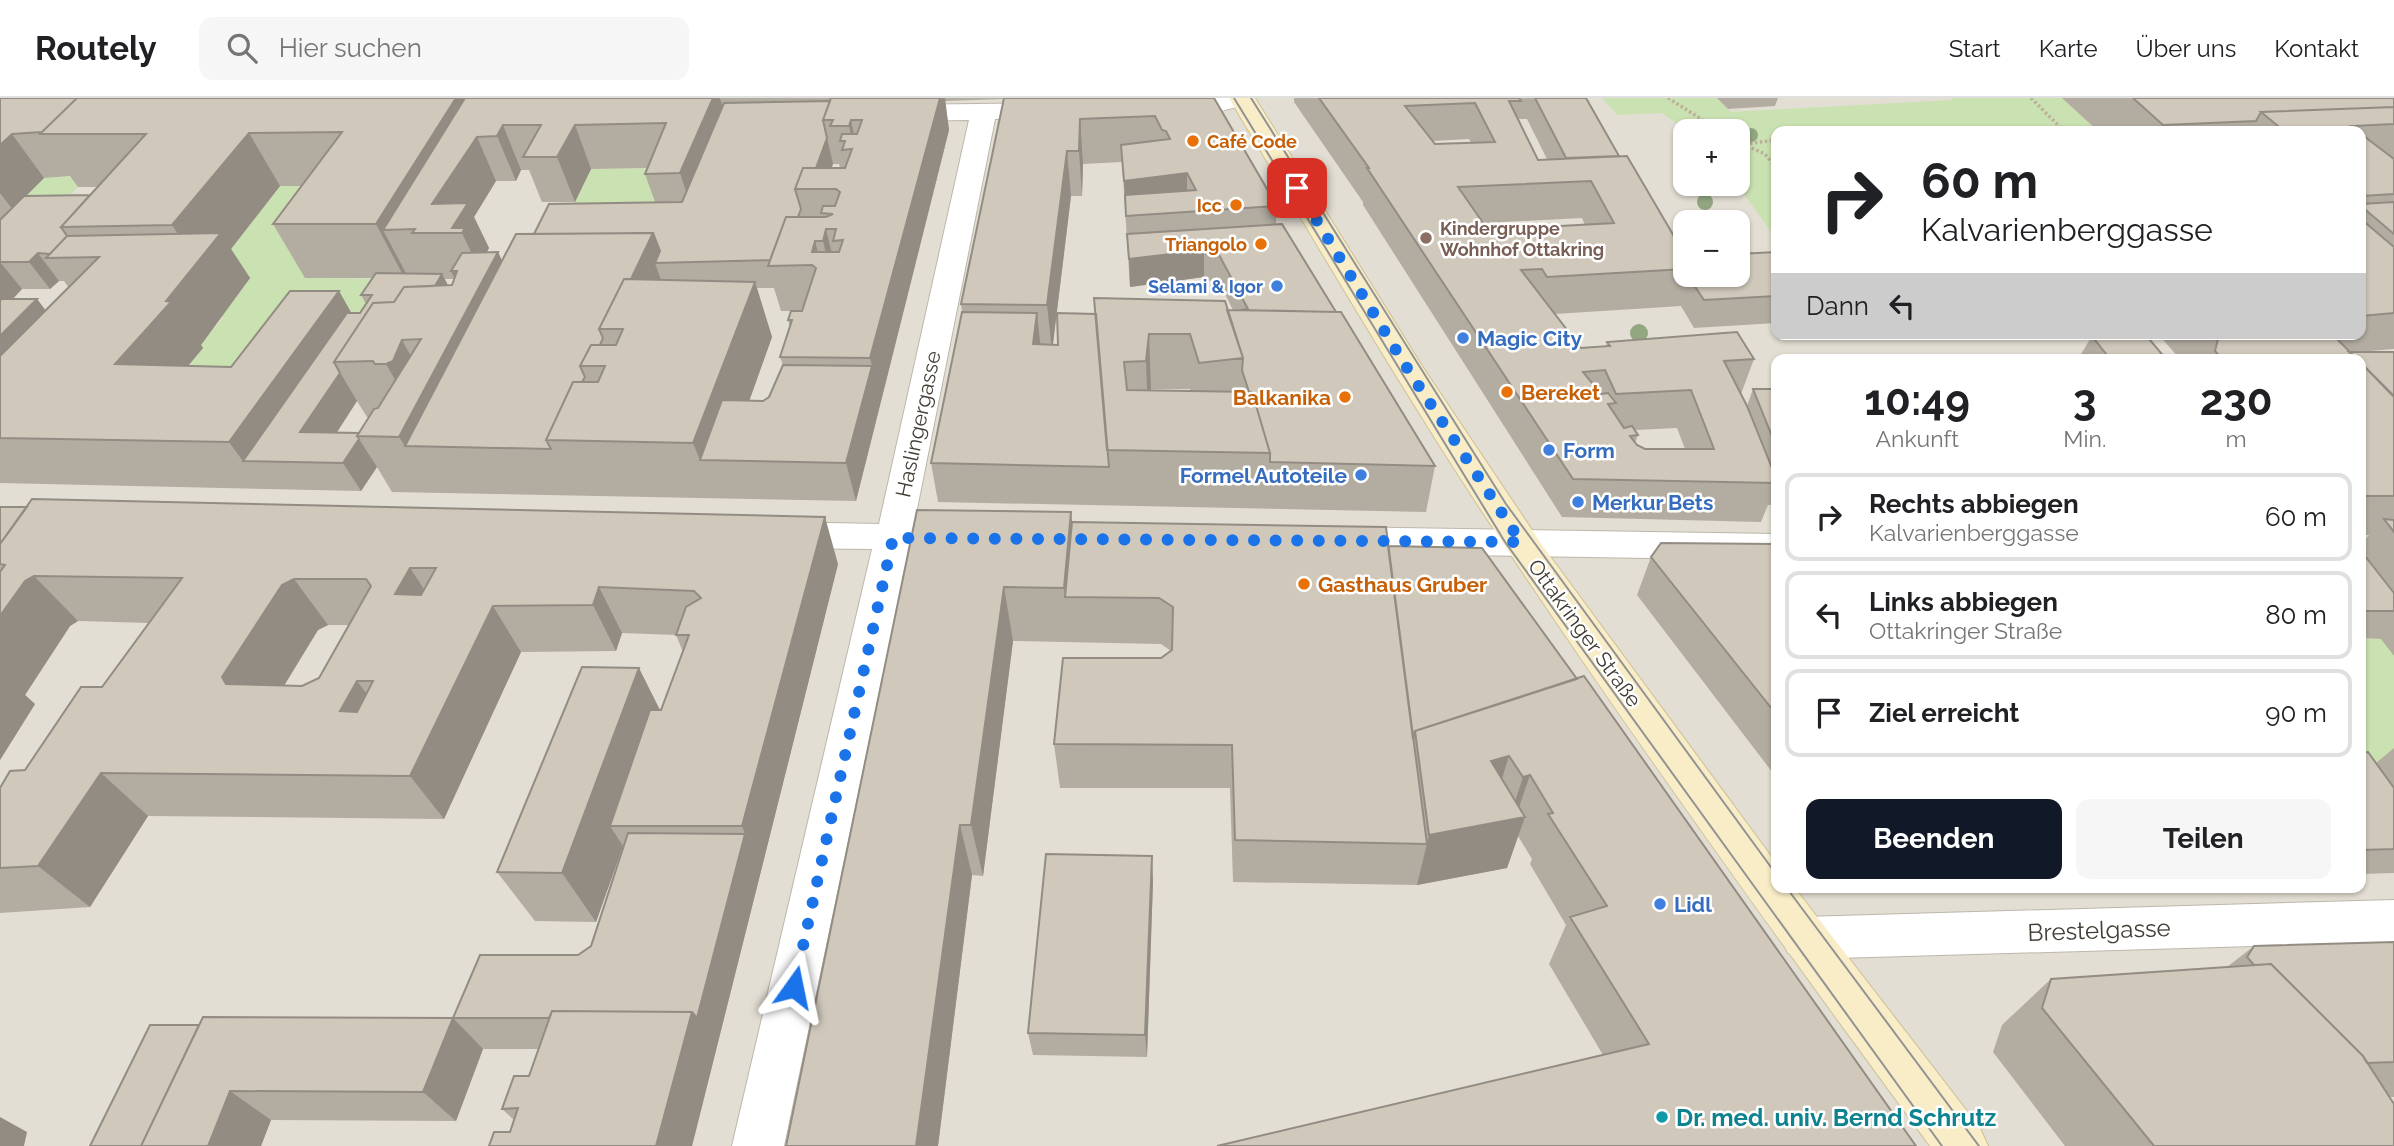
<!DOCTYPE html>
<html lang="de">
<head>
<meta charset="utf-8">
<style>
  :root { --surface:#fff; --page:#f6f6f6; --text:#202124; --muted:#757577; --line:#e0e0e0; --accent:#111827 }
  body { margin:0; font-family:Raleway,sans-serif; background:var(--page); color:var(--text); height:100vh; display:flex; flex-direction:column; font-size:26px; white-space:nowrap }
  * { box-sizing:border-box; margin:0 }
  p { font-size:23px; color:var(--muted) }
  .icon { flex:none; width:38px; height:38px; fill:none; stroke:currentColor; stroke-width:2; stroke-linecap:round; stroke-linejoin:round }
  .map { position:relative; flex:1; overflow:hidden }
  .panel { position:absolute; left:1771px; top:256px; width:595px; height:539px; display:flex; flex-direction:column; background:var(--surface); border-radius:14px; box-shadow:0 2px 5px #0004 }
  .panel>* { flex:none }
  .hud { position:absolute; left:1771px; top:28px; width:595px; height:214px; border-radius:14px; box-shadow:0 2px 5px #0004; background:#fff; color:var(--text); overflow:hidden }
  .tools { position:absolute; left:1673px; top:21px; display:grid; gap:14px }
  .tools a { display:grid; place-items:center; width:77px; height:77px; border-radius:14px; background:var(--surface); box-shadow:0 2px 5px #0004; font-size:35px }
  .pin { position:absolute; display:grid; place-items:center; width:60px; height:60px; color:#fff; margin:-30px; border-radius:14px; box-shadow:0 4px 10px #0006 }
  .me { position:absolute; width:77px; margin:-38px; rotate:12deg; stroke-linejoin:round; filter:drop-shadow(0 0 5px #0008) }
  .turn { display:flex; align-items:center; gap:24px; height:147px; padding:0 35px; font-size:32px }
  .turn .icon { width:91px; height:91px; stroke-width:2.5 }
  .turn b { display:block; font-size:49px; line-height:60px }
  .then { display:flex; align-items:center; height:66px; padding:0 35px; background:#0003; gap:14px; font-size:26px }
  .eta { display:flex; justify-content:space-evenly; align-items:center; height:119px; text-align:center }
  .eta b { font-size:42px; font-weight:700; line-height:49px }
  .cta { display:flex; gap:14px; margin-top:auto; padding:14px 35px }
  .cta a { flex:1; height:80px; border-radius:14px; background:var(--accent); color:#fff; font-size:28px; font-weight:700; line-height:80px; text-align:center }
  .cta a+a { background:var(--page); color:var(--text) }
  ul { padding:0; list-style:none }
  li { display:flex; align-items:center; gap:21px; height:88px; margin:0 14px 10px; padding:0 21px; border:4px solid var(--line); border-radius:14px }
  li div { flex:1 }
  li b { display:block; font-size:26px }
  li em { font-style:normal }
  header { display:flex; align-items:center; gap:42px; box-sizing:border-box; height:98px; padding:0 35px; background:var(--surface); border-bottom:2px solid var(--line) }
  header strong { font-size:33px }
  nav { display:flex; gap:38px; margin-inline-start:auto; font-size:24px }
  .search { width:490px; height:63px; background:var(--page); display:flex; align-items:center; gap:18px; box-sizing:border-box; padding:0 24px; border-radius:14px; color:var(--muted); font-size:26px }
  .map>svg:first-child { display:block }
  .residential { fill:#e3ded3; fill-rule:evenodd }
  .green { fill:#cae1b1 }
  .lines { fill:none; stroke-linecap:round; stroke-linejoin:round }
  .minor-casing { stroke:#bdb7ab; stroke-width:2 }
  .secondary-casing { stroke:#ccbf98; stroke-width:2 }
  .path { stroke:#bbb09b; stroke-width:3.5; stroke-dasharray:2.5 2.5; stroke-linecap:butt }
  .minor { fill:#fff; fill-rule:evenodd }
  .secondary { fill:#f8edc6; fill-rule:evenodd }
  .tram { stroke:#939393; stroke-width:2 }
  .tree { fill:#92a780 }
  .wall { fill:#b3aca1; fill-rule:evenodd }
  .shaded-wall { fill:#928c83 }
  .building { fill:#d0c8bb; stroke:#928c83; stroke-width:2; fill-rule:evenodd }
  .route { stroke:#1a73e8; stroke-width:12; stroke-dasharray:0 21.6 }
  .food-dot { fill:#e8710a; stroke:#fff; stroke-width:2.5 }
  .education-dot { fill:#8d6e63; stroke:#fff; stroke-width:2.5 }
  .shop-dot { fill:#3f7fe0; stroke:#fff; stroke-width:2.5 }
  .culture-dot { fill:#0f9aa8; stroke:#fff; stroke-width:2.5 }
  .labels { text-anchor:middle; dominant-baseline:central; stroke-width:5; stroke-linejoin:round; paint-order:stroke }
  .far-food-label { font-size:18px; font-weight:bold; fill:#c56008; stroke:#fff; text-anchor:end }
  .far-education-label { font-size:18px; font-weight:bold; fill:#785e54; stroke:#fff; text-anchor:start }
  .far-shop-label { font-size:18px; font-weight:bold; fill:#366cbe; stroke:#fff; text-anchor:end }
  .shop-label { font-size:21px; font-weight:bold; fill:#366cbe; stroke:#fff; text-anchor:start }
  .food-label { font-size:21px; font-weight:bold; fill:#c56008; stroke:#fff; text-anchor:start }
  .street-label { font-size:21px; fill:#423d35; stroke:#fff }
  .near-street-label { font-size:24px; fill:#423d35; stroke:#fff }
  .near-culture-label { font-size:24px; font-weight:bold; fill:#0d838f; stroke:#fff; text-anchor:start }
</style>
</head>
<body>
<header>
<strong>Routely</strong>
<div class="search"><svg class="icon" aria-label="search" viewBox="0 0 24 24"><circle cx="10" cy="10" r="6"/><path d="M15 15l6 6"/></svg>Hier suchen</div>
<nav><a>Start</a><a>Karte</a><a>Über uns</a><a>Kontakt</a></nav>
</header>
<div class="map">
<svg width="2394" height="1048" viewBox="0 0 2394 1048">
  <rect width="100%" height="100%" fill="#f0ede4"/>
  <!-- residential -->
  <path class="residential" d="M0 0H2394V1048H0ZM1685 33H1738V86H1685ZM1776 33H2361V236H1776ZM1685 124H1738V177H1685ZM1776 261H2361V789H1776Z"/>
  <!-- green -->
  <path class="green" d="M1602 0H1717L1731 14 1952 2 1951 0H2062L2098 33H1776V141L1737 86 1738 33H1687L1662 15 1617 17Z
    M680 70 660 120 561 133 591 71Z
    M89 77 43 127 17 107 44 80Z
    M370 87 306 180 405 181 377 224 151 312 202 251 198 249 223 220 219 218 208 181 280 88Z
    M2361 540 2381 541 2394 558V689L2361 691Z"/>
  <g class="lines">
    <defs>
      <path id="minor" d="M1212 0H1255L1251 5C1221 13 1189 24 1158 16L1154 11 1158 6Z
        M1051 5 1060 8 1064 13 1060 18 995 21 914 426 964 427 977 431 982 440 977 449 964 453 909 452 784 1048H732L872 451 779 450 766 446 761 437 766 428 779 424 879 426 969 22 895 23 886 20 882 15 886 10 895 7Z
        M1335 429 1776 436V462L1335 455 1322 451 1317 442 1322 433Z
        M2394 802V844L1804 861 1788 855 1781 840 1788 825 1804 819Z"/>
      <path id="secondary" d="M1229 0H1255L1422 268 1544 450 1776 765V789H1794L1980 1030 1988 1048H1930C1790 858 1651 666 1519 469 1416 317 1324 158 1229 0Z"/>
    </defs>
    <!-- minor casing -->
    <use href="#minor" class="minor-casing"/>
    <!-- secondary casing -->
    <use href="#secondary" class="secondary-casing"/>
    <!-- path -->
    <path class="path" d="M1668 0 1720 33
      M2031 0 2064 33
      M1738 44 1765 56 1776 70
      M1745 46 1776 42"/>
    <!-- minor -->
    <use href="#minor" class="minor"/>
    <!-- secondary -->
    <use href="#secondary" class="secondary"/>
    <!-- tram -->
    <path class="tram" d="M1234 0 1505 444 1942 1048
      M1251 0 1506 406 1776 776
      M1786 789 1979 1048"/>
  </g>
  <!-- trees -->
  <g class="tree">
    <circle cx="1751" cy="37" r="7"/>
    <circle cx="1705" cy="104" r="8"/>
    <circle cx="1639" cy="235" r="9"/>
  </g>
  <!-- wall -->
  <path class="wall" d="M0 0H1214L1277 108 1276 126 1336 214 1435 368 1426 414 938 404 931 365 962 214 961 206 1004 1 945 3 949 32 856 403 392 394 377 369 361 393 0 385ZM1122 64 1130 189 1204 179 1206 183 1218 182 1233 212H1227L1058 247H1053L1071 98H1082L1083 66ZM833 66H839L840 70H831ZM647 70 645 76 655 104 534 136 502 163 498 154H487L489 150 474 119 496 83H516L521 72H529L542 104H575L591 71ZM70 78 78 89H97L90 97 26 98 44 80ZM280 88H302L273 126 305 180H372L361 197 366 206 360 215H351L339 193 231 269 188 268 203 250 201 247 250 180 231 151ZM445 181H454L452 187H448ZM59 183H64L69 190 46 213 37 201H13L22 191H50ZM757 190H774L781 213H791L788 222 790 230 780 259 783 267 769 299 763 303 749 302 772 239ZM1151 291H1190L1191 293 1151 292ZM357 303 367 319H369L359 335 337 334Z
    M1294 0H1586L1619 58 1685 157V177H1738L1776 154V225L1694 230 1681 208 1555 216 1581 250 1606 249 1607 244 1754 261 1741 296 1747 308 1753 291H1776V407H1768L1761 424 1562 419 1363 107V104L1294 4ZM1518 21H1527L1547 61 1538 62ZM1469 41 1471 45 1435 46 1433 43ZM1582 120 1585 127 1488 132 1483 125ZM1677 330 1685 351H1645L1637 347 1635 345 1638 337 1635 332Z
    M1717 0H1778L1775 8 1728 11Z
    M2062 0H2394V251L2358 254H2394V558L2381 541 2361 540V446L2369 437H2361V261H2180L2158 236H2361V33H2098Z
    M2092 238 2166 261H2078Z
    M0 409 838 466 692 1048H489L510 1034 514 1022 502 1011 529 978 539 951H483L456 1023 271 1022 261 1048H90L199 927 453 920 578 857 591 848 623 749V748L596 824 535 823 497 774 660 612H661L683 554 676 537 622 535 616 553 521 554 444 721 148 718 90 809 0 815V690L25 672 102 589 149 525 78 523 70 528 25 597 35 606 0 662ZM328 527H349L319 580 302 588 284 587 318 532Z
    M917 412 1388 448 1916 1048 1603 957 1549 866 1566 827 1530 766 1532 761 1518 738 1507 770 1417 787 1233 784 1230 690H1060L1054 646 1171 553 1161 546 1013 543 983 778 972 777 938 1048Z
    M1776 446V679L1637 497 1651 459Z
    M2394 650V775L2361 776V655L2376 665Z
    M1153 783 1147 959 1033 957 1028 935Z
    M2394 844V999H2389L2394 1048H2065L1993 954 2002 927 2051 881 2227 869 2254 848Z"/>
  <!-- shaded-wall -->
  <path class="shaded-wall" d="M456 0H471L477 39 496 83 474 119 489 150 481 164 484 181 462 135 415 131 383 132 407 177 405 181 376 126Z
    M713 0H720L730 34 695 120 680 75Z
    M940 0H945L949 32 856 403 846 365 872 268 870 260Z
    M1080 21 1083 66 1082 98 1079 53Z
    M851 22 860 66 858 72 849 28Z
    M503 27 521 72 516 83 497 38Z
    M575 27 591 71 575 104 557 59Z
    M249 35 280 88 231 151 250 180 201 247 203 250 151 312 115 266 197 165 172 127Z
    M12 36 44 80 26 98 19 120 0 95V47Z
    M827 40 833 66 824 91H808Z
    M1067 53 1071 98 1052 253 1047 207Z
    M1187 75V114L1125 102 1124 83Z
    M826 131 837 177 834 188 823 143Z
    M653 135 664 165H655L664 191 623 231H607Z
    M815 143 827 189 812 154Z
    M1204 152V179L1130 189 1129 161Z
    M498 154 523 208 405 348 399 339 413 313 386 266 402 242 427 287 469 209 451 173H457Z
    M38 155 59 183 50 191 29 164Z
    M0 164 22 191 0 214Z
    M442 176 456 203 419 216Z
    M755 184 772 239 728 363 700 362 693 345Z
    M339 193 365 239 373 263 334 264 357 303 319 362 243 363 263 391 229 344Z
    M37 201 58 229 0 290V238Z
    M1037 215 1041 253 1033 246Z
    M1149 236 1151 291 1148 318 1146 263Z
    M359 341 377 369 361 393 343 365Z
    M1071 414 1077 470 1065 499 1064 490Z
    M825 419 838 466 692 1048H656L692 914 745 736 742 728Z
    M0 465 34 478 78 523 70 528 25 597 35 606 0 662V479L5 467Z
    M410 470 440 515 395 496Z
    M294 481 328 527 318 532 262 624 226 586 222 579 282 487Z
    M599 489 622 535 616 553 593 507Z
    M1004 489 1013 543 983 778 971 727Z
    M493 508 521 554 444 721 410 678Z
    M639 570 666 624 610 728 623 748 596 824 562 775Z
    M357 583 391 628 340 613Z
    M1509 658 1493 710 1491 663Z
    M101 675 148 718 90 809 38 768Z
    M1530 677 1515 721 1525 719 1507 770 1417 787 1429 737 1509 722 1523 679Z
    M960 727 972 777 938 1048H916Z
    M1152 758 1153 783 1147 959 1145 937Z
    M453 920 483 951 456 1023 423 994Z
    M230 993 271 1022 261 1048H208Z
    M0 1019 27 1034 24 1048H0Z"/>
  <!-- building -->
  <path class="building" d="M0 0H77L42 34 12 36 0 47Z
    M77 0H456L376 126H273L342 34 249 35 172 127 61 129 146 36H40Z
    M465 0H713L680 75 645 76 666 25 575 27 557 59H523L541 27H503L497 38 477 39 432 106 468 105 452 130H465L462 135H412L415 131 383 132Z
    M831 0H940L870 260 780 259 792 222H788L791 213H802L816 170 812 167 768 168 786 119H826L833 116 821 115 823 108H835L840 94 836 91H795L803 70H845L852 51 842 52 845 43H840L842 36H857L862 22H851L849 28H830L833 22H823ZM826 131H836L833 143 843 142 839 154H812L815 143H823Z
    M1004 0H1214L1277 108 1126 118 1125 97 1196 92 1187 75 1124 83 1121 47 1170 41 1166 33 1162 32 1155 18 1080 21 1079 53H1067L1047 207 961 206Z
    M1319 0H1519L1521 3H1509L1538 62 1627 58 1685 157V171L1547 179 1542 171 1521 172 1581 250 1610 248 1607 244 1737 234 1754 261 1724 263 1747 308 1776 380V385L1573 381 1367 70H1369ZM1475 5 1495 44 1435 46 1405 8ZM1591 83 1614 125 1488 132 1458 89ZM1605 272 1616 296 1691 292 1714 351H1645L1637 347 1630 338 1638 337 1632 328 1624 330 1608 306 1616 305 1608 295 1601 296 1583 274Z
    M1535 0H1586L1619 58 1566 60Z
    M2133 0H2394V9L2261 14 2256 23 2163 27Z
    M830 3 823 22 827 40 816 70H803L795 91 801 111 798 119H786L770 162 655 165 660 153 653 135 534 136 549 106 682 104 724 5Z
    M2394 9V26L2351 28 2358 33H2284L2261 14Z
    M2361 36 2394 61V96L2361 98Z
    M90 97 61 129 67 138 50 156 38 155 29 164H0V122L24 98Z
    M2394 104V136L2361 108V106Z
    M2361 121 2394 149V215L2361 218Z
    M1282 126 1336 214 1241 212 1248 211 1218 155 1206 156 1204 152 1129 161 1127 136Z
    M221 135 166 203 171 204 115 266 231 269 290 193H339L229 344 0 340V258L99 159 46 160 67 138Z
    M653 135 631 181H624L599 231 603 240 600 247H591L580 268 585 279 582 284H573L546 342 551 351 405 348 516 136Z
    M498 154 399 339 357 338 374 311 378 310 421 241 402 242 393 263 386 266H375L373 263 334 264 373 205 394 204 404 189 452 187 457 173H451L462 155Z
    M1776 154V175H1773L1776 179V198L1704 202 1690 181 1691 177H1738V156Z
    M376 175 442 176 435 188 404 189 394 204 373 205 334 264 340 275 300 334 359 335 357 338 359 341 343 365 243 363 347 215H360L372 197H361Z
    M624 181 755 184 693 345 546 342 573 284H598L605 268H580L591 247H616L623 231H599Z
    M1094 200 1225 203 1243 260 1199 265 1190 236H1149L1146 263 1124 264 1127 292 1252 294 1270 355 1107 352Z
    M2 201H37L0 238V202Z
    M1227 212 1341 214 1435 368 1270 364V355L1252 294H1249L1242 272 1243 260Z
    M962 214 1037 215 1033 246 1058 247 1057 215 1096 216 1109 369 931 365Z
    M2113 236H2145L2166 261H2110L2092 238Z
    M2214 236H2332L2357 261H2222L2215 253 2218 241Z
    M2349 254H2394V298L2361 265V261H2357Z
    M2361 265 2394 299V398H2361Z
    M783 267 872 268 846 365 700 362 722 302 763 303 769 299Z
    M1753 291H1776V348Z
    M32 401 825 419 742 728H610L650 612H661L689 537H676L686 509 701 500 694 493 599 489 593 507 493 508 410 678 101 675 38 768 0 770V690L10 673 25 672 81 589H102L182 480 34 478 25 483 0 518V474L5 467 0 466V446ZM410 470H436L421 497 395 496ZM294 481H366L371 488 319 580 302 588 226 586 222 579 282 487ZM357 583H373L357 614 340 613Z
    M0 409H27L0 446Z
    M917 412 1071 414 1064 490 1004 489 971 727H960L916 1048H786Z
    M2384 421 2394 422V434Z
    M1072 424 1386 429 1427 746 1235 742 1232 647 1054 646 1063 560H1161L1172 552 1173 509 1159 500 1065 499Z
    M1661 445 1776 446V616L1651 459Z
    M1388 448 1482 450 1577 581 1415 633 1413 641Z
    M2361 453 2394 495V513H2361Z
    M582 569 639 570 562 775 497 774Z
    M1584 578 1916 1048H1217L1649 946 1570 819 1607 808 1548 716 1553 715 1530 677 1523 679 1509 658 1491 663 1525 719 1429 737 1415 633Z
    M2368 654 2394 690V751L2361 752V655Z
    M628 735 745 736 697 920 692 914 552 913 549 920H453L480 857H578L591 848Z
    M1046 756 1152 758 1145 937 1028 935Z
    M2394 844V964L2367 965 2363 958 2271 866 2254 867 2247 859 2254 848Z
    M2271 866 2363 958 2394 1006V1048H2154L2042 910 2051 881Z
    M552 913 692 914 656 1048H489L494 1034H510L518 1010 502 1011 514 978H529Z
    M203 919 453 920 423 994 230 993 208 1048H141Z
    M150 927H199L141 1048H90Z"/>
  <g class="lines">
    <!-- route -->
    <path class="route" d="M794 889 893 440 1521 444 1407 270 1297 90"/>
  </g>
  <!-- markers -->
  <g class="food-dot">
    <circle cx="1193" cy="43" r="7"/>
    <circle cx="1236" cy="107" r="7"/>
    <circle cx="1261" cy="146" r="7"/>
    <circle cx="1507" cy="294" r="7"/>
    <circle cx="1345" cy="299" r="7"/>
    <circle cx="1304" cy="486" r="7"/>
  </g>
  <circle class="education-dot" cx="1426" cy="140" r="7"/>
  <g class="shop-dot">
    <circle cx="1277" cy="188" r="7"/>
    <circle cx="1463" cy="240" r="7"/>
    <circle cx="1549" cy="352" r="7"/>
    <circle cx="1361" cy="377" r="7"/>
    <circle cx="1578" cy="404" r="7"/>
    <circle cx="1660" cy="806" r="7"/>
  </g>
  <circle class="culture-dot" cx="1662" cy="1019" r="7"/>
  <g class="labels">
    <!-- far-food labels -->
    <g class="far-food-label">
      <text x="1207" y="43" text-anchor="start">Café Code</text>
      <text x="1222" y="107">Icc</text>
      <text x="1247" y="146">Triangolo</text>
    </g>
    <!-- far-education labels -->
    <g class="far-education-label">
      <text x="1440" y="130">Kindergruppe<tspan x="1440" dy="21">Wohnhof Ottakring</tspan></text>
    </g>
    <!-- far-shop labels -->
    <g class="far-shop-label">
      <text x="1263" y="188">Selami &amp; Igor</text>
    </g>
    <!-- shop labels -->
    <g class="shop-label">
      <text x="1477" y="240">Magic City</text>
      <text x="1563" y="352">Form</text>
      <text x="1347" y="377" text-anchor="end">Formel Autoteile</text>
      <text x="1592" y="404">Merkur Bets</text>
      <text x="1674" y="806">Lidl</text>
    </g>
    <!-- food labels -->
    <g class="food-label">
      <text x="1521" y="294">Bereket</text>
      <text x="1331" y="299" text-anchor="end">Balkanika</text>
      <text x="1318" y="486">Gasthaus Gruber</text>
    </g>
    <!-- street labels -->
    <g class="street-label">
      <text transform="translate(918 326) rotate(-78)">Haslingergasse</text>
      <text transform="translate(1585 535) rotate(54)">Ottakringer Straße</text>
    </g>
    <!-- near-street labels -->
    <g class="near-street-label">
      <text transform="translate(2099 832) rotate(-2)">Brestelgasse</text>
    </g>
    <!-- near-culture labels -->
    <g class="near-culture-label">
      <text x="1676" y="1019">Dr. med. univ. Bernd Schrutz</text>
    </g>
  </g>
</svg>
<div class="tools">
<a>+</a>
<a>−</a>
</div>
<div class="pin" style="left:1297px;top:90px;background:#d93025"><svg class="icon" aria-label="arrive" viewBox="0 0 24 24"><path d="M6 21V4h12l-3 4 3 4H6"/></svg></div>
<svg class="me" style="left:794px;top:889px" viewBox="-20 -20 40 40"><path d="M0-17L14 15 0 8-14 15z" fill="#1a73e8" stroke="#fff" stroke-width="4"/></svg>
<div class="hud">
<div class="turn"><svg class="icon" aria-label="right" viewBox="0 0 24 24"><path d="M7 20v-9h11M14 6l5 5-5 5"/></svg><div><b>60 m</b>Kalvarienberggasse</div></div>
<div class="then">Dann<svg class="icon" aria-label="left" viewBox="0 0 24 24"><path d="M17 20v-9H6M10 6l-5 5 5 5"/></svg></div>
</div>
<section class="panel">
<div class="eta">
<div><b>10:49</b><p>Ankunft</p></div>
<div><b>3</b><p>Min.</p></div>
<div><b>230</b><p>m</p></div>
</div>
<ul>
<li><svg class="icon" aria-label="right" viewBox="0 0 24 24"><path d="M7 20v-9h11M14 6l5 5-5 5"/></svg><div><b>Rechts abbiegen</b><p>Kalvarienberggasse</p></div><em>60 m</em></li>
<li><svg class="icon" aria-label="left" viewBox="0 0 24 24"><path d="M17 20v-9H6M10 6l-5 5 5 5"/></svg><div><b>Links abbiegen</b><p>Ottakringer Straße</p></div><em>80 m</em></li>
<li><svg class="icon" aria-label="arrive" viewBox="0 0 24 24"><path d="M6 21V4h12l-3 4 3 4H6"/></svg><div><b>Ziel erreicht</b></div><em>90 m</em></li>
</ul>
<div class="cta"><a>Beenden</a><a>Teilen</a></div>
</section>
</div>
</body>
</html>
